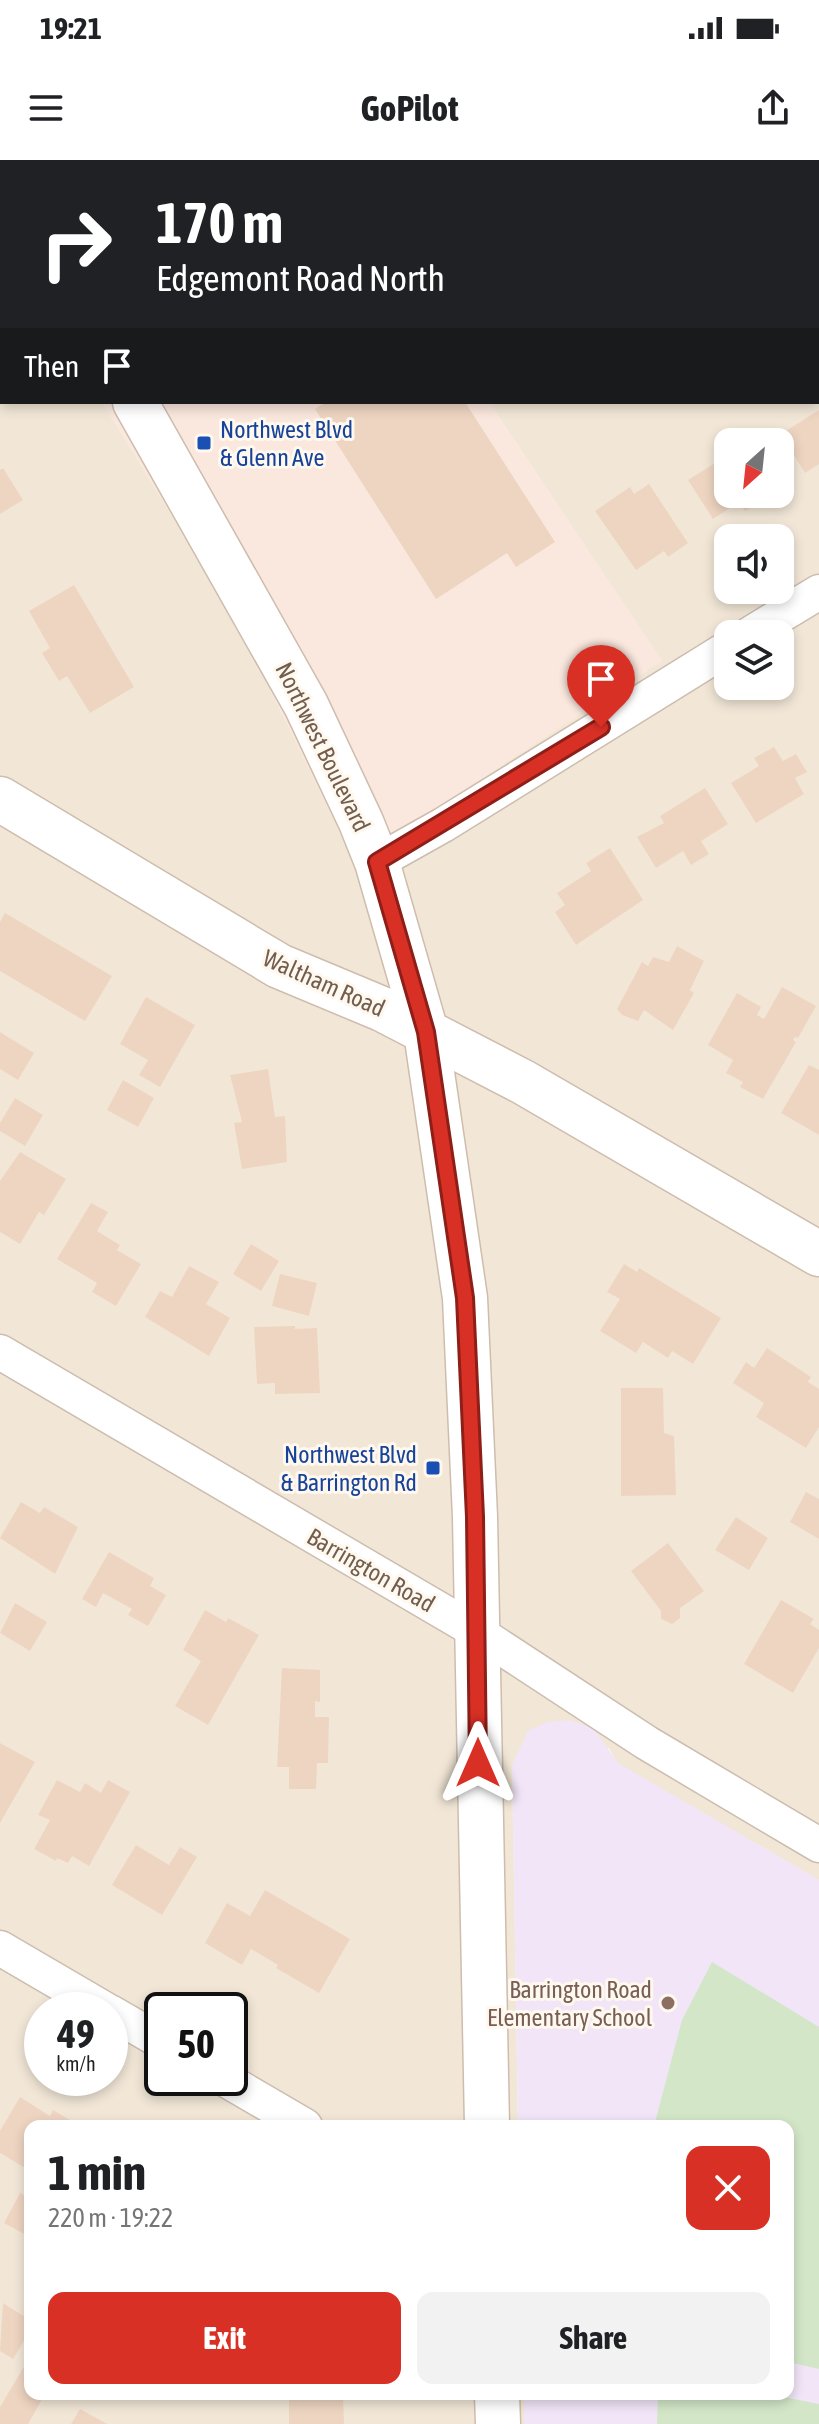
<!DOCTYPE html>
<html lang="en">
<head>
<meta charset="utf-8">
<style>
  :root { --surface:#fff; --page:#f2f2f2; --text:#202124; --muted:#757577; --accent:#d93025 }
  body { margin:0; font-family:"Asap Condensed",sans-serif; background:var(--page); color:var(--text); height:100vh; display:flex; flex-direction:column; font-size:30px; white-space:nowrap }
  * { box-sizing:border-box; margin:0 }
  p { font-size:26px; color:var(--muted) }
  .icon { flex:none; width:44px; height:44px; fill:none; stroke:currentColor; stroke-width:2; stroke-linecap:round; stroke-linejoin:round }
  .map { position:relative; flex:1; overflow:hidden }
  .sheet { position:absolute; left:24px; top:1960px; width:770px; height:280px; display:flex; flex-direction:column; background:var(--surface); border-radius:16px; box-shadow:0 4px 12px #0003 }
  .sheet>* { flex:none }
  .top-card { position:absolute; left:0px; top:0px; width:820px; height:244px; box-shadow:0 4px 12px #0003; background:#202124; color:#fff; overflow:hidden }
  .needle { width:52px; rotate:207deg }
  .controls { position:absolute; left:714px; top:268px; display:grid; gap:16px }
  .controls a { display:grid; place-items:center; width:80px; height:80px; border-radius:16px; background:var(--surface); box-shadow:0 4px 12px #0003; font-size:40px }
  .speed { position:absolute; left:24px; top:1832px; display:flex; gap:16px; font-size:40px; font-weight:700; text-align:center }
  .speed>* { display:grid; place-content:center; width:104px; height:104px; border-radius:50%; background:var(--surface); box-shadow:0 4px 12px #0003; line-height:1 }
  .speed small { font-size:20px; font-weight:400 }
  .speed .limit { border:4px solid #111; border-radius:12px; background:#fff; color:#111 }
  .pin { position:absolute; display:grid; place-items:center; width:68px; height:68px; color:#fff; margin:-82px -34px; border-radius:50% 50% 50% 0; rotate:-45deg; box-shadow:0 0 8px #0007 }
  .pin .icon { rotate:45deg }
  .me { position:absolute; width:88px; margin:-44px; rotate:0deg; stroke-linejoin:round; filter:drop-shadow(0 0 6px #0008) }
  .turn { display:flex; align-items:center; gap:28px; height:168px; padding:0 24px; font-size:36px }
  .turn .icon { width:104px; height:104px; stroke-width:2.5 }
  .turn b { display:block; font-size:56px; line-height:68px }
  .then { display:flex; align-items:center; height:76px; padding:0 24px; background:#0003; gap:16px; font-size:30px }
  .round { display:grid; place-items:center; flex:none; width:84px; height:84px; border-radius:16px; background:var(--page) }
  .head { display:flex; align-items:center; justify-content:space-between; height:136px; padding:0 24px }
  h1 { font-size:48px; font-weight:700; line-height:60px }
  .cta { display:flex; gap:16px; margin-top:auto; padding:16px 24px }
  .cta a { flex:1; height:92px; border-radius:16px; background:var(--accent); color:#fff; font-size:32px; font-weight:700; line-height:92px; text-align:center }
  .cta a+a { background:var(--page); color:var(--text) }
  .status { display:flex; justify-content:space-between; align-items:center; height:56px; padding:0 40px; background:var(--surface); direction:ltr }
  .status svg { height:22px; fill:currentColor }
  header { display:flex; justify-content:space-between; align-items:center; height:104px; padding:0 24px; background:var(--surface); font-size:36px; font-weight:700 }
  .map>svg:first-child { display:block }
  .residential { fill:#f2e7d7; fill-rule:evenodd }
  .commercial { fill:#fae7dd }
  .education { fill:#f1e5f7 }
  .green { fill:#d3e7c8 }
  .building { fill:#eed5c2 }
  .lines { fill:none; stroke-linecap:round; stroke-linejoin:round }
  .street-casing { stroke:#ccbdaf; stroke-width:37 }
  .secondary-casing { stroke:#cebdad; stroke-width:47 }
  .street { stroke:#fff; stroke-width:34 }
  .secondary { stroke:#fff; stroke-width:44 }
  .route-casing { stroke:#8d1f18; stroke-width:20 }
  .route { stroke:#d93025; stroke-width:14 }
  .transit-dot { fill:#1a4fb4; stroke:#fef8ee; stroke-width:3 }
  .education-dot { fill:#8d6e63; stroke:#fef8ee; stroke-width:3 }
  .labels { text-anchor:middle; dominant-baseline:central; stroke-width:6; stroke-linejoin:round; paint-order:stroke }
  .transit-label { font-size:24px; fill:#164399; stroke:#fef8ee; text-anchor:start }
  .street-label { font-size:24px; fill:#735d4e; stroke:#fef8ee }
  .education-label { font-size:24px; fill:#785e54; stroke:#fef8ee; text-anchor:end }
</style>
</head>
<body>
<div class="status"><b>19:21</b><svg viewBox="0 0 49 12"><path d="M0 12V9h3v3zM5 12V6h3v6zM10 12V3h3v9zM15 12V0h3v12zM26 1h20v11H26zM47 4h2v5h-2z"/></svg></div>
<header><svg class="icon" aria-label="menu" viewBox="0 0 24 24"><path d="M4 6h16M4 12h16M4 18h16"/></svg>GoPilot<svg class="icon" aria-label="share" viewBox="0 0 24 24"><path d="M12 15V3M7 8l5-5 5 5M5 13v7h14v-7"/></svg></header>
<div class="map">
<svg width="819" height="2264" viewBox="0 0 819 2264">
  <rect width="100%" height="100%" fill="#fbf4e8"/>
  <!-- residential -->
  <path class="residential" d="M0 0 27 2H2V242H102L234 456 662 501 489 242H818V2H429L819 0V1720L617 1603 609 1588 512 1605 518 1966H30V2234H524V2264H0ZM728 282H780V334H728ZM728 378H780V430H728ZM728 474H780V526H728ZM42 1850H110V1918H42ZM162 1850H230V1918H162Z"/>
  <!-- commercial -->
  <path class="commercial" d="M102 242H489L662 501 354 702 234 456Z"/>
  <!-- education -->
  <path class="education" d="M569 1560 593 1568 618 1603 819 1720V2264H524V2234H788V1966H518L512 1605 528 1571 547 1562Z"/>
  <!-- green -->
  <path class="green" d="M712 1802 819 1867V2209L788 2202V1966H654L682 1860Z
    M658 2234H769L819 2244V2264H657Z"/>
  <!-- building -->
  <path class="building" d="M326 242H465L555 382 516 407 507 393 436 439 315 249Z
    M819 250V304L805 313 781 274Z
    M728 295V334H772L745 351 739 342 713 359 688 320Z
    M3 308 23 340 0 354V310Z
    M649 324 688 383 668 397 664 391 636 410 595 351 630 327 634 334Z
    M74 425 134 527 90 553 67 516 59 521 42 493 50 488 29 451Z
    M774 587 783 601 796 594 807 612 795 618 804 634 756 663 731 623 759 606 754 598Z
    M705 628 728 664 701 681 709 694 691 705 683 691 656 708 637 677 664 663 660 656Z
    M610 688 643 740 576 785 555 752 565 745 557 733 591 711 586 703Z
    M5 753 112 816 85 861 0 811V762Z
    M677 786 704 801 690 830 694 833 673 870 644 850 638 861 622 855 617 849 642 802 648 806 653 797 669 802Z
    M782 827 816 846 798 878 795 877 793 880 796 882 763 939 740 927 743 922 726 913 733 900 708 885 737 833 761 847 757 855 764 859Z
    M146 837 195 865 160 927 139 915 148 900 120 884Z
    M0 872 34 893 18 920 0 909Z
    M809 905 819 910V975L781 953Z
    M268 909 275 957 285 956 287 1002 242 1009 234 963 242 962 230 915Z
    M123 920 154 938 138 967 107 950Z
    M15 938 43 955 25 986 0 971V963Z
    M20 992 66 1019 44 1055 39 1052 20 1084 0 1072V1021Z
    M91 1043 108 1052 97 1071 120 1085 117 1090 141 1104 116 1146 92 1132 97 1123 57 1099Z
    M251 1084 279 1101 261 1131 233 1114Z
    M624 1104 637 1112 639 1108 721 1158 693 1204 672 1191 668 1198 643 1182 636 1193 600 1171 620 1139 607 1132Z
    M189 1106 219 1122 206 1144 230 1158 209 1196 145 1157 160 1131 172 1137Z
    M280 1114 317 1123 309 1156 272 1146Z
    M295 1166V1169L317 1168 320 1233 275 1234V1223L257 1224 254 1167Z
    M767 1188 811 1217 808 1222 819 1229V1267L806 1288 756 1257 764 1243 733 1223 746 1202 754 1208Z
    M621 1228H663L664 1273 674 1276 676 1335 621 1336Z
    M806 1332 819 1339V1379L790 1362Z
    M21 1342 40 1353 44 1347 78 1367 55 1414 0 1378Z
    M736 1357 768 1378 749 1410 715 1390Z
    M668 1383 704 1431 680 1448V1458L672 1464 661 1459V1451L631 1411Z
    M109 1392 154 1418 150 1426 166 1435 148 1466 128 1455 132 1449 103 1433 96 1447 82 1439Z
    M781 1440 814 1459 810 1464 819 1470V1488L793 1533 744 1504Z
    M15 1443 47 1462 30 1491 0 1473Z
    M205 1450 226 1462 228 1458 259 1475 208 1565 175 1546 201 1501 183 1490Z
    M282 1508 320 1510V1542L315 1541V1557H329L328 1603H317L316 1629H289V1607H277Z
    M0 1583 35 1602 0 1663Z
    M57 1620 80 1632 85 1623 101 1633 108 1620 130 1632 89 1706 72 1696 68 1703 57 1698 56 1701 34 1689 50 1660 38 1655Z
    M136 1685 169 1705 180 1687 197 1697 162 1755 112 1725Z
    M265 1730 350 1779 319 1833 276 1808 278 1805 251 1789 242 1805 205 1783 227 1743 250 1756Z
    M20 1937 50 1956 53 1950 73 1962 71 1966H30V2011L0 1993V1971Z
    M20 2033 30 2038V2077L4 2063Z
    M3 2143 30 2160V2171L13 2199 0 2191Z
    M25 2205 30 2207V2234H45L28 2264H0V2247Z
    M289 2234H343L344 2264H289Z
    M80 2249 107 2264H71Z"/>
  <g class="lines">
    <defs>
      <path id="street" d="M461 2 464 0
        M750 474 819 432
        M377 702 443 665 728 488
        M0 1192 476 1471 647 1583 819 1685
        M0 1788 106 1850
        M110 1852 162 1882
        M223 1918 305 1966"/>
      <path id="secondary" d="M0 24 2 28
        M135 242 306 545 361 662 377 702 426 872 465 1138 475 1357 487 1966
        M0 639 279 806 382 849 523 922 819 1094
        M497 2234 498 2264"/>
    </defs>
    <!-- street casing -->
    <use href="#street" class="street-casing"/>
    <!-- secondary casing -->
    <use href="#secondary" class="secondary-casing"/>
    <!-- street -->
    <use href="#street" class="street"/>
    <!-- secondary -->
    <use href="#secondary" class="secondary"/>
  </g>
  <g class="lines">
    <defs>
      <path id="route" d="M478 1603 475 1357 465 1138 426 872 377 702 601 567"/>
    </defs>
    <!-- route casing -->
    <use href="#route" class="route-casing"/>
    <!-- route -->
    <use href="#route" class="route"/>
  </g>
  <!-- markers -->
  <g class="transit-dot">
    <rect x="196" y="275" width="16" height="16" rx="4"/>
    <rect x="425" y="1300" width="16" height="16" rx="4"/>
  </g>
  <circle class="education-dot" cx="668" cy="1843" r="8"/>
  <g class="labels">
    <!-- transit labels -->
    <g class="transit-label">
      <text x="220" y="269">Northwest Blvd<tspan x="220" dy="28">&amp; Glenn Ave</tspan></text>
      <text x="417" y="1294" text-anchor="end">Northwest Blvd<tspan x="417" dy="28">&amp; Barrington Rd</tspan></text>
    </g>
    <!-- street labels -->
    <g class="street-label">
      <text transform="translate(323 587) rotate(64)">Northwest Boulevard</text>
      <text transform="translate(324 823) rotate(24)">Waltham Road</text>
      <text transform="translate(371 1410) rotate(30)">Barrington Road</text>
    </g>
    <!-- education labels -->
    <g class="education-label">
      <text x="652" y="1829">Barrington Road<tspan x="652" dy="28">Elementary School</tspan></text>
    </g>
  </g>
</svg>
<div class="controls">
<a><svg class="needle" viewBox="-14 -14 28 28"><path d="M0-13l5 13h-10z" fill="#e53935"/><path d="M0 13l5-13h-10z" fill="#757577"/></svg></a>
<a><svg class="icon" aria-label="sound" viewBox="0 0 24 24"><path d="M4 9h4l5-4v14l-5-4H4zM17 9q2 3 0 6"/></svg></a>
<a><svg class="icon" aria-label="layers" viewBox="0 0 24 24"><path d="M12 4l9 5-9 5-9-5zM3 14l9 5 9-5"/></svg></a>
</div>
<div class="speed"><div>49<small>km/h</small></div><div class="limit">50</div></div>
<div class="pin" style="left:601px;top:567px;background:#d93025"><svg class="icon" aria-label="arrive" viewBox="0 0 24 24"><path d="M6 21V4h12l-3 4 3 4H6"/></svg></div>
<svg class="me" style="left:478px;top:1603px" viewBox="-20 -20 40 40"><path d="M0-17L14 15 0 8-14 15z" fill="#d93025" stroke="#fff" stroke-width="4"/></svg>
<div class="top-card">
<div class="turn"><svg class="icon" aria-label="right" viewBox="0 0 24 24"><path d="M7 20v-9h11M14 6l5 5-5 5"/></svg><div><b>170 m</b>Edgemont Road North</div></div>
<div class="then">Then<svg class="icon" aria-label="arrive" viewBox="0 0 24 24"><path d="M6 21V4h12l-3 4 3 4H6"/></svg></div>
</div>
<section class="sheet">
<div class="head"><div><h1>1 min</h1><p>220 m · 19:22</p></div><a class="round" style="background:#d93025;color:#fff"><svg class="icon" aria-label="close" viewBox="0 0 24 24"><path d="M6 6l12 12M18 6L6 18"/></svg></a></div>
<div class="cta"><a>Exit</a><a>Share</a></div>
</section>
</div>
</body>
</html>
